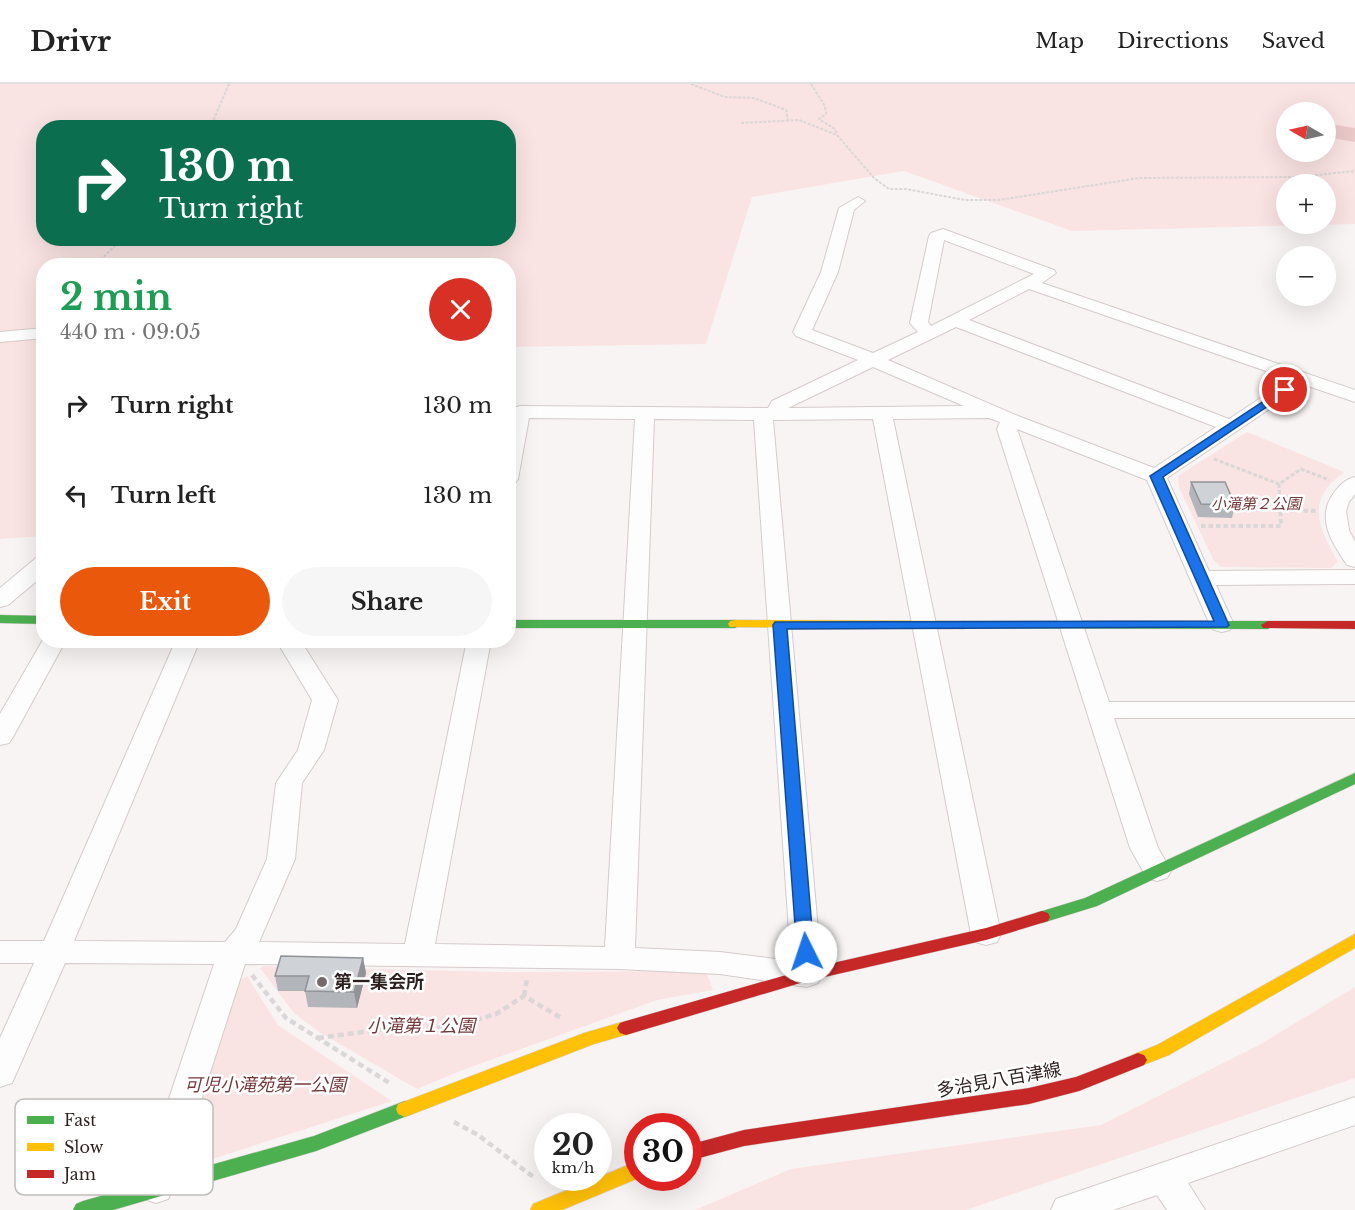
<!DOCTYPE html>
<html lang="en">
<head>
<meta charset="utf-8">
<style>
  :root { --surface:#fff; --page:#f6f6f6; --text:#222; --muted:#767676; --line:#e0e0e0; --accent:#ea580c }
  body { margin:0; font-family:"Libre Baskerville","Noto Sans JP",serif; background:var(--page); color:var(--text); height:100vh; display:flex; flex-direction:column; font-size:22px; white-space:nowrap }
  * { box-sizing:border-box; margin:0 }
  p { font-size:20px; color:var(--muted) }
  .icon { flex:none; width:33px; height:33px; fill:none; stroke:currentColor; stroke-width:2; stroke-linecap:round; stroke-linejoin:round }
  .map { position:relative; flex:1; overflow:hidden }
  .side { position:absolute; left:36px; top:174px; width:480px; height:390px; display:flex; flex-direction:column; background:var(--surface); border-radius:24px; box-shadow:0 6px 24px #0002 }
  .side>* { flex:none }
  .banner { position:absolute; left:36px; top:36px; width:480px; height:126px; border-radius:24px; box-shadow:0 6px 24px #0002; background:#0b6e4f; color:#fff; overflow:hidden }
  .needle { width:39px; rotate:279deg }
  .buttons { position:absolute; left:1276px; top:18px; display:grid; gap:12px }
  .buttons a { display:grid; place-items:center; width:60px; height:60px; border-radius:50%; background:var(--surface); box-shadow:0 6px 24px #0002; font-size:30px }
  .speed { position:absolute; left:534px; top:1029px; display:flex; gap:12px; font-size:30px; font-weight:700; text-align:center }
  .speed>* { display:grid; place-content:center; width:78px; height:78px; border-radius:50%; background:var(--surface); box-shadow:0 6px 24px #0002; line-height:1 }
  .speed small { font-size:15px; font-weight:400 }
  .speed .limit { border:9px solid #d22; background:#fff; color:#111 }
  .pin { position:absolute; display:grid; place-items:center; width:51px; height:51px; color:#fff; margin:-26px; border:3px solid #fff; border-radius:50%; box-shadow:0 2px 6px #0007 }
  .me { position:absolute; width:66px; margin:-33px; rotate:356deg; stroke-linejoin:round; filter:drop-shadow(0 0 4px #0008) }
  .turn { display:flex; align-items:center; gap:21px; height:126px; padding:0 24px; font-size:27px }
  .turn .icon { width:78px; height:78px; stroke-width:2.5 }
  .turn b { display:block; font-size:42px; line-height:51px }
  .round { display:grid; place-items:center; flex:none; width:63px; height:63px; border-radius:32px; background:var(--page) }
  .summary { display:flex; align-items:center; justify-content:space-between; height:102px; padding:0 24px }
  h1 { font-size:36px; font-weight:800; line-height:45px; color:#1e9e55 }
  .action { display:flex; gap:12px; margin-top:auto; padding:12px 24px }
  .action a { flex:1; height:69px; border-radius:36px; background:var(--accent); color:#fff; font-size:24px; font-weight:800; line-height:69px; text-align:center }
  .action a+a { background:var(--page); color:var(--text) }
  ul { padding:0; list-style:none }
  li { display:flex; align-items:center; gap:18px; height:90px; padding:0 24px }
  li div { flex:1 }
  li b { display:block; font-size:22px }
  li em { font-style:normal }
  header { display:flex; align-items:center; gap:36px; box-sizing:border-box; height:84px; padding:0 30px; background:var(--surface); border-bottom:2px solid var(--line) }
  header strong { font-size:28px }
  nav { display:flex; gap:33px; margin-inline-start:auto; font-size:21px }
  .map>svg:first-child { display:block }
  .green { fill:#fae3e3; fill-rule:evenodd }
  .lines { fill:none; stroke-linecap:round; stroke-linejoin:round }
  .river { fill:#ebc9c9; fill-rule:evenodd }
  .street-casing { stroke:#d5cbcb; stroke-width:2 }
  .fast-casing { stroke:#d5cbcb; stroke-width:1 }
  .slow-casing { stroke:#d5cbcb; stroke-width:1 }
  .jam-casing { stroke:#d5cbcb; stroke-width:1 }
  .path-far3 { stroke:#d9d7d7; stroke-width:2; stroke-dasharray:3 1.5; stroke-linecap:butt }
  .path-far2 { stroke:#d9d7d7; stroke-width:3; stroke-dasharray:4 2; stroke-linecap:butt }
  .path-far1 { stroke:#d9d7d7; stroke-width:4; stroke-dasharray:4.5 3; stroke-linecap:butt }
  .path { stroke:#d9d7d7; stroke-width:4.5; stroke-dasharray:6 4; stroke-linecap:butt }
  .street { fill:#fefdfd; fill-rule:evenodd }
  .fast { fill:#4caf50; fill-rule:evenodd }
  .slow { fill:#ffc107; fill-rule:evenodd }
  .jam { fill:#c62828; fill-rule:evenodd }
  .wall { fill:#b2b5b9 }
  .shaded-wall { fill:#919396 }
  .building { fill:#cfd2d7; stroke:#919396; stroke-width:1.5 }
  .route { fill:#1a73e8; stroke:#114b97; stroke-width:1.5 }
  .poi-dot { fill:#756a6a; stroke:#fff; stroke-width:2 }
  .labels { text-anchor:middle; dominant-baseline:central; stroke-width:5; stroke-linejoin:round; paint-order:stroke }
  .park-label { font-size:15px; font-style:italic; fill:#75383b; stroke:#fff }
  .near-poi-label { font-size:18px; font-weight:bold; fill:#2e1f1f; stroke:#fff; text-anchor:start }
  .near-park-label { font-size:18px; font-style:italic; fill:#75383b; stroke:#fff }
  .near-street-label { font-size:18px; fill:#2e1f1f; stroke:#fff }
  .key { fill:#fff; stroke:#c0bcbc; stroke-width:1.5 }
  .key-label { font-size:16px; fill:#2e1f1f }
</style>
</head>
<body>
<header>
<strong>Drivr</strong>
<nav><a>Map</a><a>Directions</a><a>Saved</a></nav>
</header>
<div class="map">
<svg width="1355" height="1126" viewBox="0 0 1355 1126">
  <rect width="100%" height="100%" fill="#f9f4f4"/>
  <!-- green -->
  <path class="green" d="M0 0H1355V140L1072 147 904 87 752 113 706 260 509 263 508 182H44L43 452 0 455ZM1287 28H1326V68H1287ZM44 44H508V154H44ZM1287 100H1326V140H1287Z
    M1247 348 1344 388C1339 393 1331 398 1327 404 1308 429 1326 455 1338 478L1331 484 1221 483 1214 477 1179 404 1178 392Z
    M264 882 496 888 706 887 713 906 657 916 460 987 417 1005 319 948 294 929 260 884Z
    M247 892 278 941 392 1017 197 1080 185 1070 239 896Z
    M1355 903V994L966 1126H695L791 1085 1101 1041 1259 961Z"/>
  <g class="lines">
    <!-- river -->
    <path class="river" d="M1329 40 1355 44V58L1326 53V41Z"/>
    <defs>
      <path id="street" d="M858 113 865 117 854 126 838 188 812 246 873 269 918 248 910 239 929 152 931 149 943 145 1054 186 1056 189 1042 199 1355 306V318L1305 301 1167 394 1209 487 1355 486V500L1216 501 1234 541 1230 546 1222 548 1214 546 1210 541 1147 396 1017 345 1109 618H1355V634H1114L1158 764 1171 787 1167 794 1157 797 1147 794 1130 764 997 345 1000 338 989 334 893 335 1001 850 997 858 986 861 975 858 971 850 873 335 773 336 822 891 818 899 807 903 720 890 619 885 245 880 173 1104 168 1115 156 1119 144 1115 139 1104 214 880 65 879 12 999 0 1003V954L34 879H0V857H44L176 556H200L74 857 225 858 236 845 267 775 276 699 298 666 312 616 276 556H300L338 616 324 666 302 699 295 775 259 858 405 860 467 556H491L435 860 605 863 635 335 529 334 518 395 515 399 508 401 510 328 513 324 520 322 768 324 772 317 858 276 796 252 793 248 821 188 839 124ZM944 156 1034 190 931 242 928 238ZM1029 205 1289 295 1229 335 969 236ZM956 243 1216 343 1154 384 1018 332 888 276ZM873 283 964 322 788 324ZM654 335 754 336 791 877 720 868 635 864Z
        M44 244V254L0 258V248Z
        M1355 393V410L1349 418 1346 427 1349 446 1355 458V483L1347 481C1332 459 1316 435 1333 410 1339 402 1345 395 1355 393Z
        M44 472V491L8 521 0 523V504L36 474Z
        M44 554V556H66L13 653 9 659 0 661V630Z
        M1355 1013V1041L1188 1099 1205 1126H1167L1157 1111 1113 1126H1051L1056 1115Z"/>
      <path id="fast" d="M0 531 44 532V540L0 539Z
        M508 536H735L742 540 735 544H508Z
        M964 537H1268L1275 541 1268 545 959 544 957 541Z
        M1355 689V700L1097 822 1042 839 1036 837 1034 833 1036 829 1085 814Z
        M405 1017 412 1020 414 1025 412 1030 316 1067 113 1126H73L76 1120 83 1117 314 1052Z"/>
      <path id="slow" d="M735 536 964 537 971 541 964 545 730 543 728 540 730 537Z
        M1355 850V864L1169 971 1138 983 1132 981 1129 976 1132 971 1157 961Z
        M626 937 632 939 635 944 632 949 594 960 405 1033 398 1030 396 1025 398 1020 584 949Z
        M638 1077 639 1094 562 1126H530L533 1120Z"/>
      <path id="jam" d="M1268 537H1355V545L1263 544 1261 541Z
        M1042 827 1048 829 1050 833 1048 837 986 856 807 897 626 951 620 949 617 944 620 939 626 937 807 885 986 844Z
        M1138 969 1144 971 1147 976 1144 981 1079 1007 1029 1020 744 1062 688 1077V1061L744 1046 1029 1004 1076 993Z"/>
    </defs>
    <!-- street casing -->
    <use href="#street" class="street-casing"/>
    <!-- fast casing -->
    <use href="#fast" class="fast-casing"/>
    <!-- slow casing -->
    <use href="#slow" class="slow-casing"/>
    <!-- jam casing -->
    <use href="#jam" class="jam-casing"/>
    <!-- path-far3 -->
    <path class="path-far3" d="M691 0 725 13 754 14 786 26 788 36
      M811 0 825 22 826 30 819 35 835 45 837 51
      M741 39 799 36 837 51 874 94 889 105H906L965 116H999L1139 94 1298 93 1355 87
      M210 44 229 0
      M94 182 123 154"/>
    <!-- path-far2 -->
    <path class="path-far2" d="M1214 375 1279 400 1301 385 1329 396
      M1279 400 1280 421"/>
    <!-- path-far1 -->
    <path class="path-far1" d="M1281 426 1316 427
      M1201 442H1281L1280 420"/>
    <!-- path -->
    <path class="path" d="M252 891 286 934 391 1000
      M524 912 527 895
      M318 954 407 942 449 944 496 930 524 912 563 935
      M454 1038 478 1051 536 1095"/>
    <!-- street -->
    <use href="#street" class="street"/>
    <!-- fast -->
    <use href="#fast" class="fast"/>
    <!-- slow -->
    <use href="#slow" class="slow"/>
    <!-- jam -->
    <use href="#jam" class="jam"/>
  </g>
  <!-- wall -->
  <path class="wall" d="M1191 398 1235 421 1232 434 1198 433 1189 410Z
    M363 874 366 889 357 924 308 923 305 907H278L275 892Z"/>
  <!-- shaded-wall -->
  <path class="shaded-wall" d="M363 874 366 889 357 924 354 908Z"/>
  <!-- building -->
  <path class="building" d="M1191 398H1225L1235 421 1201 420Z
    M281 872 363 874 354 908 305 907 309 892H275Z"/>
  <!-- route -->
  <path class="route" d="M1285 303 1291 306 1289 308 1163 393 1229 541 1227 543 787 545 814 868 812 872 806 874 799 872 797 868 773 541 775 538 1214 537 1150 392Z"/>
  <!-- markers -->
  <circle class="poi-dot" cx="322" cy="898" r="6"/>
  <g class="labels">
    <!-- park labels -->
    <g class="park-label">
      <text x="1256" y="419">小滝第２公園</text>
    </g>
    <!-- near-poi labels -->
    <g class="near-poi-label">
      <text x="334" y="898">第一集会所</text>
    </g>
    <!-- near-park labels -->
    <g class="near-park-label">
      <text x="421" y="942">小滝第１公園</text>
      <text x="265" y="1001">可児小滝苑第一公園</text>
    </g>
    <!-- near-street labels -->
    <g class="near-street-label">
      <text transform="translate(999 996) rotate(-10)">多治見八百津線</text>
    </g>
  </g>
  <!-- legend -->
  <rect x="15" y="1015" width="198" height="96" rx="9" class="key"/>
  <rect x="27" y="1032" width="27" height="8" fill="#4caf50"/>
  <rect x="27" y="1059" width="27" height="8" fill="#ffc107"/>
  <rect x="27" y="1086" width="27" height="8" fill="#c62828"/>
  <g class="key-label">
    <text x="64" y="1042">Fast</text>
    <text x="64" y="1069">Slow</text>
    <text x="64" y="1096">Jam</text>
  </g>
</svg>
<div class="buttons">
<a><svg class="needle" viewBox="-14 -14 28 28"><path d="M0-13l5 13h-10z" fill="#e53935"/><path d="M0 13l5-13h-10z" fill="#767676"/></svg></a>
<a>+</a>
<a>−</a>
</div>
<div class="speed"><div>20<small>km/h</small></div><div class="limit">30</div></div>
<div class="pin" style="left:1285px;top:306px;background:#d93025"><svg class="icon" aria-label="arrive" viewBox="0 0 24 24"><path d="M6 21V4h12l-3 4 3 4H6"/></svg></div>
<svg class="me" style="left:806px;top:868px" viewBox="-20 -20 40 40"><circle r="19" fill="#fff"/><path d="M0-13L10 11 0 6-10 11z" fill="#1a73e8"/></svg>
<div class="banner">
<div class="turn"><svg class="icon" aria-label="right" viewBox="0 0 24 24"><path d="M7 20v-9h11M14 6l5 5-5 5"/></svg><div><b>130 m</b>Turn right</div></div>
</div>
<section class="side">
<div class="summary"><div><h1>2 min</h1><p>440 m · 09:05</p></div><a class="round" style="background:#d93025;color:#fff"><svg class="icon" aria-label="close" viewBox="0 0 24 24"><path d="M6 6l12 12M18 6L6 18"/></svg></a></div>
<ul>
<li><svg class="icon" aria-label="right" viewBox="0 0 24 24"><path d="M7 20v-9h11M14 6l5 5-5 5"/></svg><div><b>Turn right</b></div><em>130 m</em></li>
<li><svg class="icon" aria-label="left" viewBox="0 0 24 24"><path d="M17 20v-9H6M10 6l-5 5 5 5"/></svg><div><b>Turn left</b></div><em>130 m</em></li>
</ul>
<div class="action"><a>Exit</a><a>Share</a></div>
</section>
</div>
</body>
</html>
